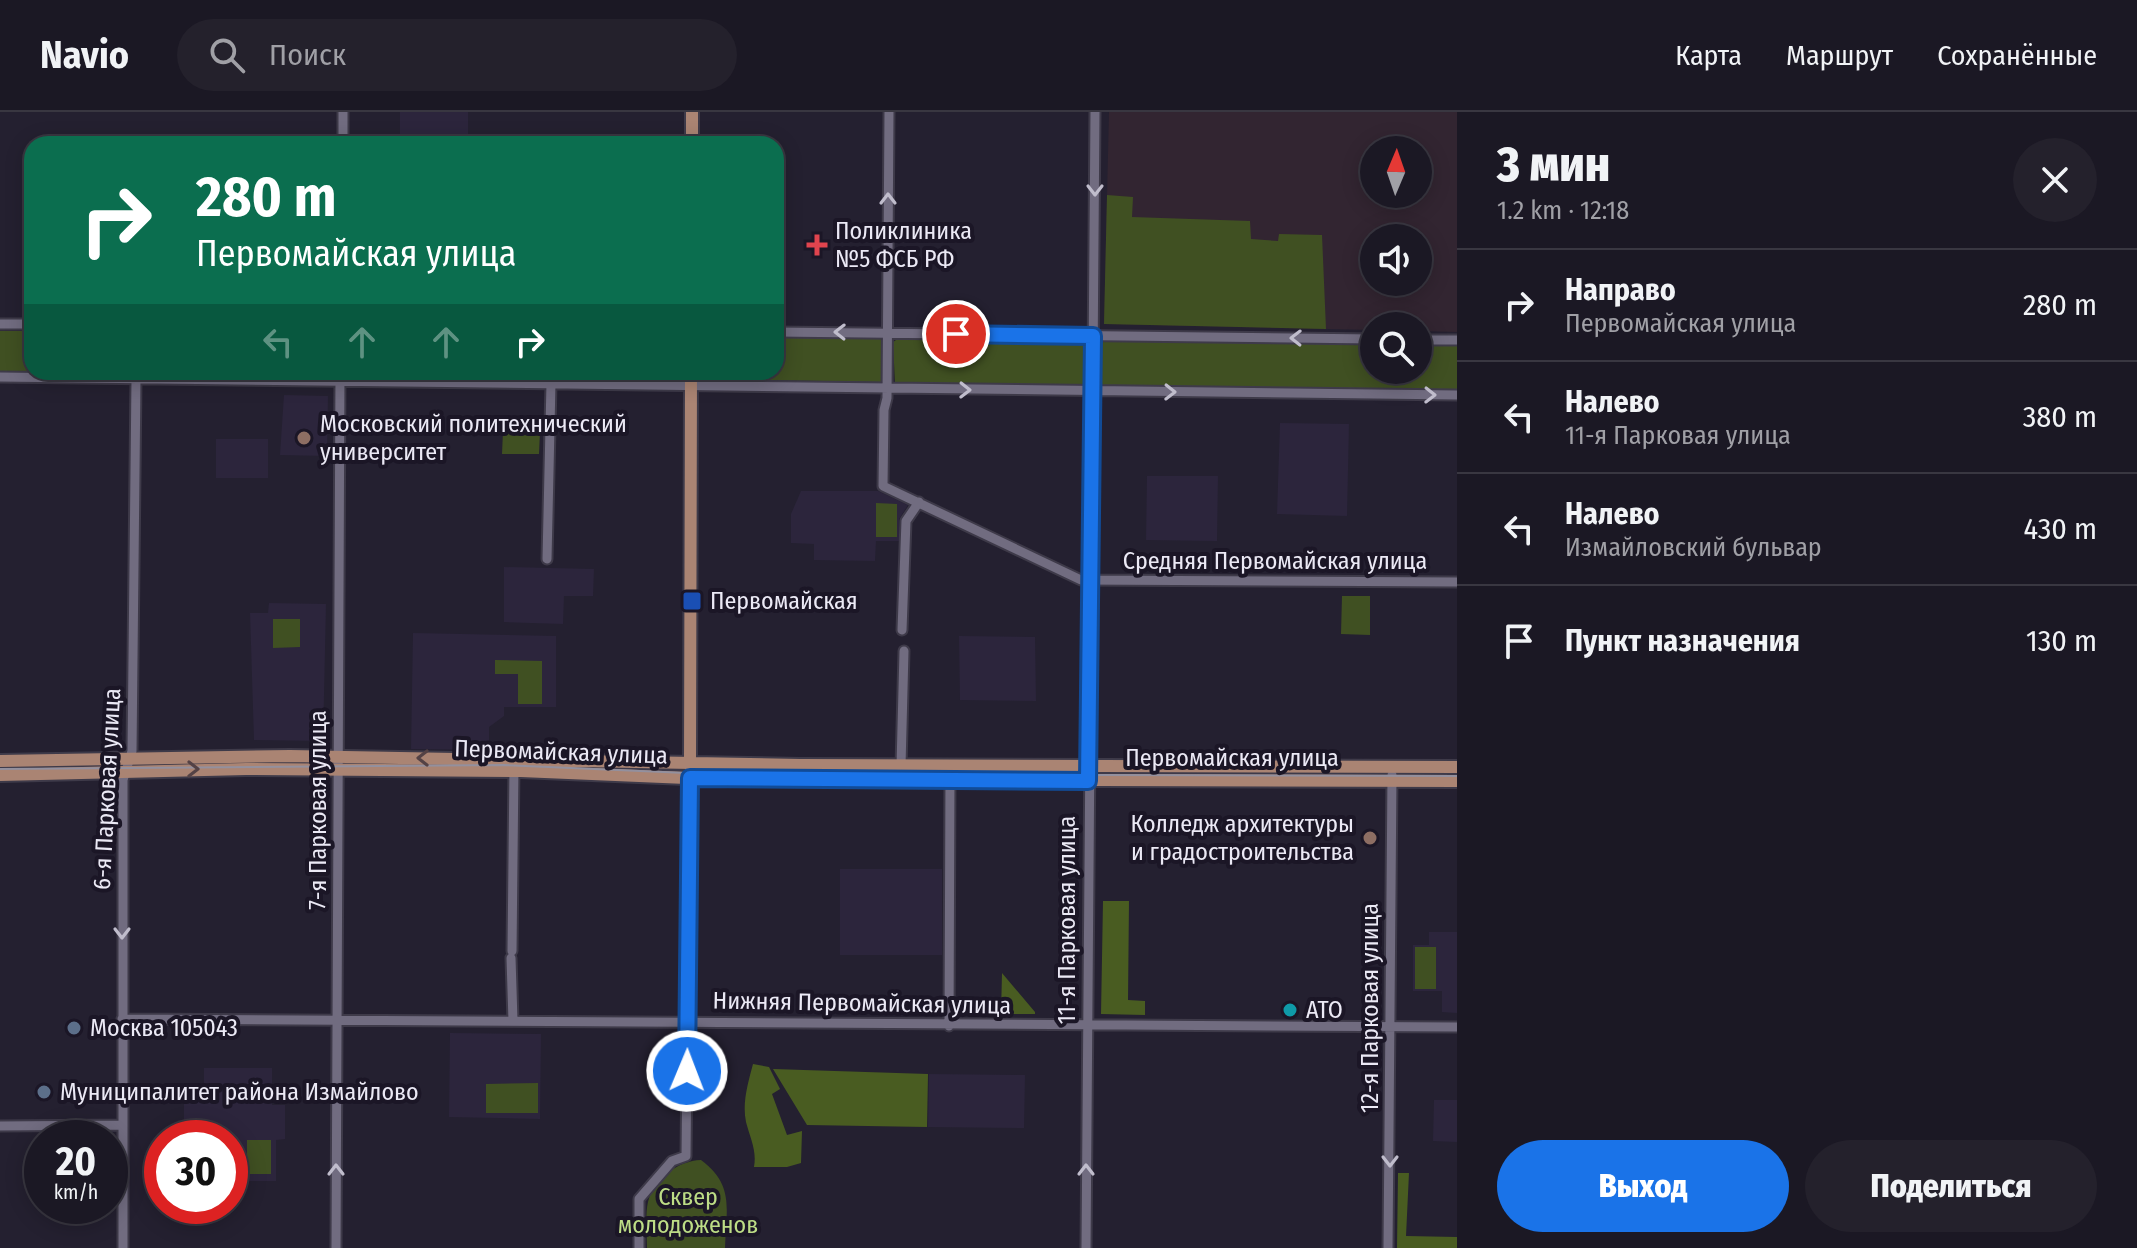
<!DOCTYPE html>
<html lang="ru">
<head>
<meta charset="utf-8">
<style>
  :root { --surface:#1b1824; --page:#24212c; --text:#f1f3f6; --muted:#a0a0a6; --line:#393741; --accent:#1a73e8 }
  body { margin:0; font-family:"Fira Sans Condensed",sans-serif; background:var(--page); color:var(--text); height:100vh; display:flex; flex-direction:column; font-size:30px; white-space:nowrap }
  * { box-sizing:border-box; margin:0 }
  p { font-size:26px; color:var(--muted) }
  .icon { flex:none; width:44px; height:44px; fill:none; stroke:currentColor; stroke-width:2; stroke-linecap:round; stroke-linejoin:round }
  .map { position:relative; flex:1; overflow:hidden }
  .drawer { display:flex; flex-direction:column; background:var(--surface); width:680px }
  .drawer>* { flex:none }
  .top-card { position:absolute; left:24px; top:24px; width:760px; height:244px; border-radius:24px; box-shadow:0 4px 20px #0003,0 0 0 2px var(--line); background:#0b6e4f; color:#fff; overflow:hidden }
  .needle { width:52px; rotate:2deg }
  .buttons { position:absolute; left:1360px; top:24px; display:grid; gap:16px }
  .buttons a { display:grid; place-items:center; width:72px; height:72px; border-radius:50%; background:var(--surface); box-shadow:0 4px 20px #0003,0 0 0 2px var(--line); font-size:40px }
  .speed { position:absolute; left:24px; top:1008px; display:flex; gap:16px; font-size:40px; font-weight:700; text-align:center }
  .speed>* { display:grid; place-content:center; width:104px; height:104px; border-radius:50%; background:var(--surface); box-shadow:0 4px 20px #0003,0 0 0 2px var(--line); line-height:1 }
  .speed small { font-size:20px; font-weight:400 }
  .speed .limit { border:12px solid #d22; background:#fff; color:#111 }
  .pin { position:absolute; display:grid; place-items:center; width:68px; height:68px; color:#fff; margin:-34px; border:4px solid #fff; border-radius:50%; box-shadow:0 2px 8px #0007 }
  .me { position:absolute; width:88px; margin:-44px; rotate:1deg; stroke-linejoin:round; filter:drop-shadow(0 0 6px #0008) }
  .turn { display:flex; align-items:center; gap:28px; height:168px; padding:0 40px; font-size:36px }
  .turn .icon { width:104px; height:104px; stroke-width:2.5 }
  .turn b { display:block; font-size:56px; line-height:68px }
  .lanes { display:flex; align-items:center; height:76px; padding:0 40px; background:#0003; justify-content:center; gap:40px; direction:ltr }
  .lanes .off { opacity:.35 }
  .round { display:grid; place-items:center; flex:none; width:84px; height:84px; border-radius:42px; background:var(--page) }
  .headline { display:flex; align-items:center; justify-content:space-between; height:136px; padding:0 40px }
  h1 { font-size:48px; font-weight:800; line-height:60px }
  .cta { display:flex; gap:16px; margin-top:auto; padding:16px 40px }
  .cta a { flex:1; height:92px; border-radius:48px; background:var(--accent); color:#fff; font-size:32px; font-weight:800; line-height:92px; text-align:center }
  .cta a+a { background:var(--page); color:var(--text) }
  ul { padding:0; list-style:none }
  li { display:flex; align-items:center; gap:24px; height:112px; padding:0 40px; border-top:2px solid var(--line) }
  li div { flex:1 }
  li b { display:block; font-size:30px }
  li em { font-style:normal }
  header { display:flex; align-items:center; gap:48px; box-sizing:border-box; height:112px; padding:0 40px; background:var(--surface); border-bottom:2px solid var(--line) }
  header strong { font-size:38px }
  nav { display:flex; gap:44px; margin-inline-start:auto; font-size:28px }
  .search { width:560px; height:72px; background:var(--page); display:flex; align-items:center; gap:20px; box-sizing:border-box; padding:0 28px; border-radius:44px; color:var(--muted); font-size:30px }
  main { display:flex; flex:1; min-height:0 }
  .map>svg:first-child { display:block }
  .built { fill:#2c253c }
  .medical { fill:#322531; fill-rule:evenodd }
  .green { fill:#405022 }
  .forest { fill:#495c21 }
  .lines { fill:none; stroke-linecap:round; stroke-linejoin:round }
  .minor-casing { stroke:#3e3a49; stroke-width:13 }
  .major-casing { stroke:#3e3a49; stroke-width:16 }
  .minor { stroke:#716c80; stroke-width:9 }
  .major { stroke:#aa8473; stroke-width:12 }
  .tram { stroke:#93909e; stroke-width:2 }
  .oneway { stroke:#c0bdcc }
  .oneway2 { stroke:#544245 }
  .route-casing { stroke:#114b97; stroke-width:20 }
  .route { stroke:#1a73e8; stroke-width:14 }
  .health-dot { fill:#e0444e; stroke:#1b1626; stroke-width:3 }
  .education-dot { fill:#8d6e63; stroke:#1b1626; stroke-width:3 }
  .transit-dot { fill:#1a4fb4; stroke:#1b1626; stroke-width:3 }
  .culture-dot { fill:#0f9aa8; stroke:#1b1626; stroke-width:3 }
  .service-dot { fill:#5c6f8a; stroke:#1b1626; stroke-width:3 }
  .labels { text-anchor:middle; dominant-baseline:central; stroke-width:8; stroke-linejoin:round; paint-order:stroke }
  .poi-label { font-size:24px; fill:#ebe9f5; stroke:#1b1626; text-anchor:start }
  .street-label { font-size:24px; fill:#ebe9f5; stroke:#1b1626 }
  .park-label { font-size:24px; fill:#bddd86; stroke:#1b1626 }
</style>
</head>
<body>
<header>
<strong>Navio</strong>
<div class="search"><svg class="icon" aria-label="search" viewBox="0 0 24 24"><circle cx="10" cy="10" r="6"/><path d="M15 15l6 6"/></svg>Поиск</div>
<nav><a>Карта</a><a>Маршрут</a><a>Сохранённые</a></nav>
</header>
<main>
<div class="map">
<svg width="1457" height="1136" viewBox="0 0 1457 1136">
  <rect width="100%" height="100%" fill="#242030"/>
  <!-- built -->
  <path class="built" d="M400 0H468V32H400Z
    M284 283 328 284 327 344 280 343Z
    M1280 311 1349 312 1347 404 1277 402Z
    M216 327H268V366H216Z
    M1147 364H1218L1217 429 1146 428Z
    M801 379H878L908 393 899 407V429H876L875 449 814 448V432L791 431V402Z
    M504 455 594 457 593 484H564L563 512 504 510Z
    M269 491 326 492 323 629 254 628 250 501H268Z
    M413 521 556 524V595H504V604L489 615V638L411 637Z
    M959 524 1035 525 1036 589 960 588Z
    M840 757H942V843H840Z
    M1429 820H1457V901L1442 900V879H1413V833H1429Z
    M450 921 541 922 540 1007 449 1005Z
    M204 956H272V993H285V1027L276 1028V1069H230V1026H194V1020H184V983H204Z
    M929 962 1025 963 1024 1016 928 1015Z
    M1434 988H1457V1030L1433 1029Z"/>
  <!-- medical -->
  <path class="medical" d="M1109 0H1457V220L1418 219V214H1374V218L1104 212ZM1374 38H1418V82H1374ZM1374 126H1418V170H1374Z"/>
  <!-- green -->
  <path class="green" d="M1107 83 1133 85 1132 105 1250 109 1251 127 1278 129 1279 122 1322 123 1326 217 1104 212Z
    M0 219H32V260H334V265L0 263Z
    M776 224 881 226 882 270 702 267 701 260H776Z
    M899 226 1083 229 1088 234V270L1081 275 895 272 893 230Z
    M1103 228 1374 231V258H1418V232H1457V279L1103 275 1097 270V232Z
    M345 260H686L683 268 349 265Z
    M503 319 540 320 539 342H502Z
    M876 391 897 392V425H876Z
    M1342 484H1370V523L1341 522Z
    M273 507H300V535L273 536Z
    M495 548 542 549V592H518V562H495Z
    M1415 835H1436V877H1415Z
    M538 971V1001H486V972Z
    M247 1028H271V1062H247Z
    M701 1048C735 1073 726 1098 725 1136H647C647 1122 645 1103 648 1090 654 1066 678 1049 701 1048Z"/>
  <!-- forest -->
  <path class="forest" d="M1103 789H1129L1128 888 1145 889V903L1101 902Z
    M1002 861 1035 900V902H1001Z
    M753 952 769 955 780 977 772 982 787 1023 802 1019 801 1051 787 1055H754C757 1038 750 1026 746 1010 742 991 748 971 753 952Z
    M773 957 928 962 927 1015 807 1013Z
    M1398 1061H1409L1406 1124 1457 1125V1136H1397Z"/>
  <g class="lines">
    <defs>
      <path id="minor" d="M889 0 887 286 884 298 883 374 1081 468 1457 470
        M343 32V0
        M0 212H32
        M776 220 1374 227
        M1418 228H1457
        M0 265 1457 283
        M547 447 551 271
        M902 518 906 409 919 390
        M901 654 904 539
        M512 839 514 654
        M511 846 513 909
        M122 907 1457 915
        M949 914 950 662
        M0 1014 122 1013
        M123 1136V668L132 639 136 267
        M336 1136 340 260
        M639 1136V1087L672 1049 686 1044 690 651
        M1086 1136 1095 0
        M1388 1136 1392 663"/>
      <path id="major" d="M692 0V32
        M0 649 290 644 800 653 1457 655
        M690 651 691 260
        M0 663 246 657 521 659 710 667 1457 669"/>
    </defs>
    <!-- minor casing -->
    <use href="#minor" class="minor-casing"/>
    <!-- major casing -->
    <use href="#major" class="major-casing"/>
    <!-- minor -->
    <use href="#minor" class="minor"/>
    <!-- major -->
    <use href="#major" class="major"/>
    <!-- tram -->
    <path class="tram" d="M0 657 504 653 709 662 1457 664"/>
  </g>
  <!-- one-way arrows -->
  <defs><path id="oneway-chevron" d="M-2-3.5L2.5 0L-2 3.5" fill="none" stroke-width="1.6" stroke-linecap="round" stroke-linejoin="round" transform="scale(2)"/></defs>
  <g class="oneway">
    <use href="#oneway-chevron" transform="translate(1095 78) rotate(90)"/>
    <use href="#oneway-chevron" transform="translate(888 87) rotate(-90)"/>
    <use href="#oneway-chevron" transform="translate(840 220) rotate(-179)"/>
    <use href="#oneway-chevron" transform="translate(1296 226) rotate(-179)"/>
    <use href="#oneway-chevron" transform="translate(965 278) rotate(1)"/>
    <use href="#oneway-chevron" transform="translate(1170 280) rotate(1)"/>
    <use href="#oneway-chevron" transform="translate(1430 283) rotate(1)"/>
    <use href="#oneway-chevron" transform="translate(122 821) rotate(90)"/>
    <use href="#oneway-chevron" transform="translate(1390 1049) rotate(90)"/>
    <use href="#oneway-chevron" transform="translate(336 1058) rotate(-90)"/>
    <use href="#oneway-chevron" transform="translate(1086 1058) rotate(-90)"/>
  </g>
  <g class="oneway2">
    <use href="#oneway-chevron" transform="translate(423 646) rotate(-180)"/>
    <use href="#oneway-chevron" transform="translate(193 657)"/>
  </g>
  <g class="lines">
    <defs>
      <path id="route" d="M687 959 690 666 1088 669 1093 224 956 222"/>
    </defs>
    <!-- route casing -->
    <use href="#route" class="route-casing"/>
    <!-- route -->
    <use href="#route" class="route"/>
  </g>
  <!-- markers -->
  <path class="health-dot" d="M813 121h8v8h8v8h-8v8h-8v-8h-8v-8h8z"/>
  <g class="education-dot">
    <circle cx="304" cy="326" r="8"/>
    <circle cx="1370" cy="726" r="8"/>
  </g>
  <rect class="transit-dot" x="682" y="479" width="20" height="20" rx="4"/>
  <circle class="culture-dot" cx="1290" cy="898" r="8"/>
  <g class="service-dot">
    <circle cx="74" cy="916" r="8"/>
    <circle cx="44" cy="980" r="8"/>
  </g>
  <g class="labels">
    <!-- poi labels -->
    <g class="poi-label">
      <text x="835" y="119">Поликлиника<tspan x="835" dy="28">№5 ФСБ РФ</tspan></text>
      <text x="320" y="312">Московский политехнический<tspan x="320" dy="28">университет</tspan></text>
      <text x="710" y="489">Первомайская</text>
      <text x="1354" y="712" text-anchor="end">Колледж архитектуры<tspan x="1354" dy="28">и градостроительства</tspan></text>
      <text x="1306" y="898">АТО</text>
      <text x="90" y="916">Москва 105043</text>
      <text x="60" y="980">Муниципалитет района Измайлово</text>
    </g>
    <!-- street labels -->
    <g class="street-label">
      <text x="1275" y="449">Средняя Первомайская улица</text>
      <text transform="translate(561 640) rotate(2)">Первомайская улица</text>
      <text x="1232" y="646">Первомайская улица</text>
      <text transform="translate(107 677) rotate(-87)">6-я Парковая улица</text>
      <text transform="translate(318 698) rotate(-90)">7-я Парковая улица</text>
      <text transform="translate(1067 808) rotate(-90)">11-я Парковая улица</text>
      <text transform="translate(862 891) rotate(1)">Нижняя Первомайская улица</text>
      <text transform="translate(1370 896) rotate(-90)">12-я Парковая улица</text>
    </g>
    <!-- park labels -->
    <g class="park-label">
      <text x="688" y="1085">Сквер<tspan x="688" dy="28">молодоженов</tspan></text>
    </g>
  </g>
</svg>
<div class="buttons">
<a><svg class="needle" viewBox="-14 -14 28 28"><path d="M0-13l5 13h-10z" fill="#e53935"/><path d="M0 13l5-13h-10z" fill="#a0a0a6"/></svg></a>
<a><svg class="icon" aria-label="sound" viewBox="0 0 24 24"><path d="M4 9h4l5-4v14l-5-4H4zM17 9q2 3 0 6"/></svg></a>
<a><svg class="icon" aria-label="search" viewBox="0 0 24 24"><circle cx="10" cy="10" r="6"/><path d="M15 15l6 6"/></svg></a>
</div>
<div class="speed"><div>20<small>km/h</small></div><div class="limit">30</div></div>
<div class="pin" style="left:956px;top:222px;background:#d93025"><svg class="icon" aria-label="arrive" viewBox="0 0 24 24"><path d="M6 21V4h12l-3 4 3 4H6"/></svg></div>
<svg class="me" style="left:687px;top:959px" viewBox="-20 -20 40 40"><circle r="17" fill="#1a73e8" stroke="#fff" stroke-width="3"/><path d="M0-11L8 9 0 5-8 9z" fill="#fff"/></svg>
<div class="top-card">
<div class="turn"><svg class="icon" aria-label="right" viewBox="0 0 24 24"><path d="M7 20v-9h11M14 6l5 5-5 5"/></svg><div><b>280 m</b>Первомайская улица</div></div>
<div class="lanes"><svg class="icon off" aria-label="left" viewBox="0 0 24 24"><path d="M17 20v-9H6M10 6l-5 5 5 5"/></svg><svg class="icon off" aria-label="ahead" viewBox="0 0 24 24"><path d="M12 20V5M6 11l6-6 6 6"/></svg><svg class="icon off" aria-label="ahead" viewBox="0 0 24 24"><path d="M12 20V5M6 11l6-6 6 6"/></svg><svg class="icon" aria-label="right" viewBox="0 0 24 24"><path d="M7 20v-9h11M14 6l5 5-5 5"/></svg></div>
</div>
</div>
<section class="drawer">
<div class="headline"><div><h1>3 мин</h1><p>1.2 km · 12:18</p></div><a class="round"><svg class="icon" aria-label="close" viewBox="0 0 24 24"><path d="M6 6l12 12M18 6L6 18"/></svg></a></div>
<ul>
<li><svg class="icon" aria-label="right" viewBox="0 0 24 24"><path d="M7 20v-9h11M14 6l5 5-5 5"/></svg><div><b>Направо</b><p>Первомайская улица</p></div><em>280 m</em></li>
<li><svg class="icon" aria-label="left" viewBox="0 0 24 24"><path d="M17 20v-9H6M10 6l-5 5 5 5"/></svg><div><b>Налево</b><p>11-я Парковая улица</p></div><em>380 m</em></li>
<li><svg class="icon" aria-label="left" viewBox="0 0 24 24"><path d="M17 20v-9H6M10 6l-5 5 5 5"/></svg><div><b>Налево</b><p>Измайловский бульвар</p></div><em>430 m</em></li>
<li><svg class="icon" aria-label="arrive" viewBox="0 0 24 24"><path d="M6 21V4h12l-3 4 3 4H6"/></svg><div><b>Пункт назначения</b></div><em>130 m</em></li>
</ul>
<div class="cta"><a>Выход</a><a>Поделиться</a></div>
</section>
</main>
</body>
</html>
